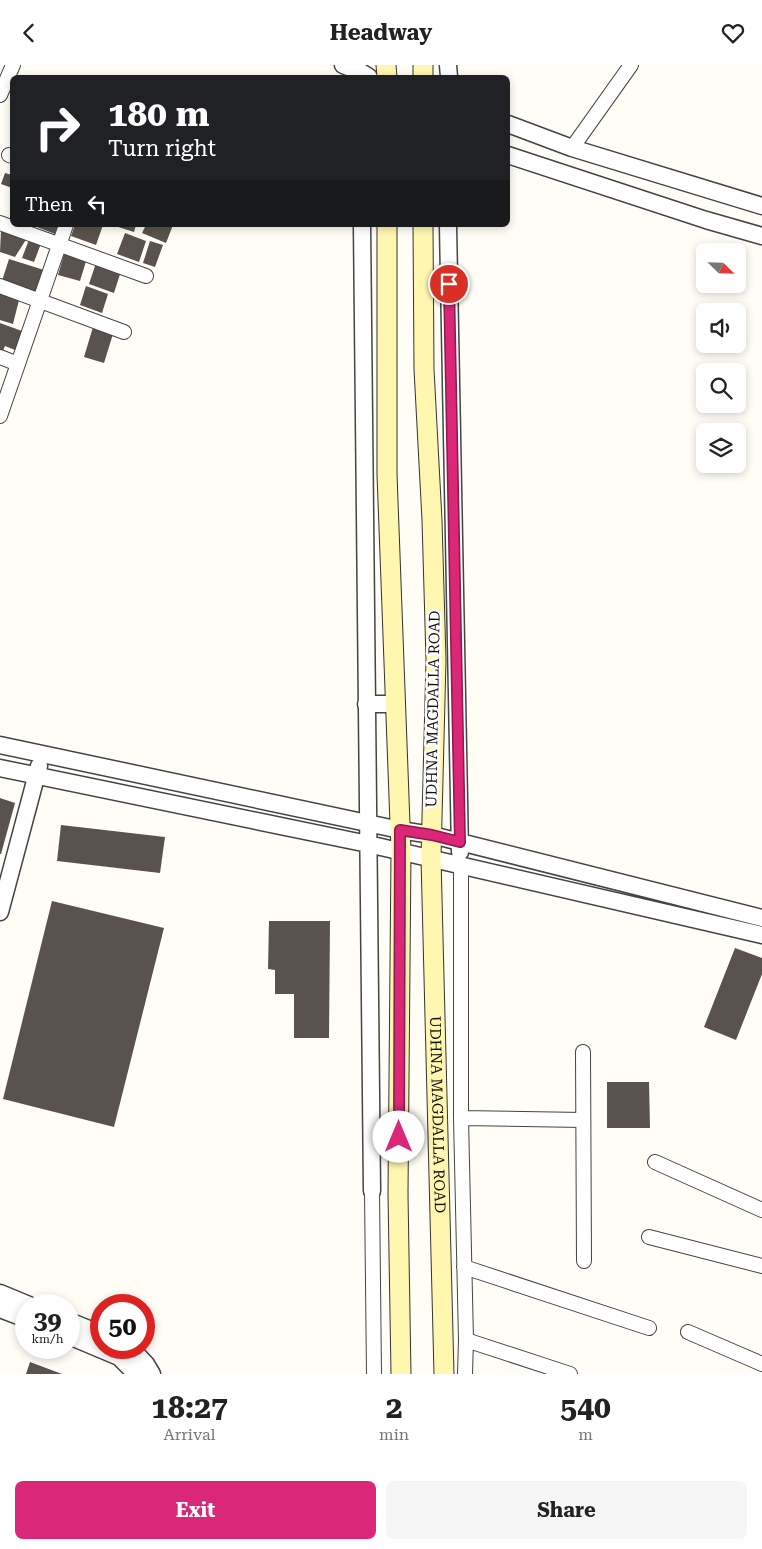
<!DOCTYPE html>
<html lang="en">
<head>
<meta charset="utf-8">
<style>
  :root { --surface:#fff; --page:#f6f6f6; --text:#222; --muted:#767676; --accent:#db2777 }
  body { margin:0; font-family:"Roboto Serif",serif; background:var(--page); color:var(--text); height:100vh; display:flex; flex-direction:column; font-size:19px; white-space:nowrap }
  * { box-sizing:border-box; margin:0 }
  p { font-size:16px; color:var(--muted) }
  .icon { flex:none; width:28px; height:28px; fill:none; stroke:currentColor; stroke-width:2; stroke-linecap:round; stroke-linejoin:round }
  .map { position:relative; height:1309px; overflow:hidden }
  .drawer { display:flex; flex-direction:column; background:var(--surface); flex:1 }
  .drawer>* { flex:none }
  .banner { position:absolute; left:10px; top:10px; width:500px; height:152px; border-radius:8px; box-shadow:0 2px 8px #0003; background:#202124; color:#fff; overflow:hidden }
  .needle { width:32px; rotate:113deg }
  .controls { position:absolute; left:696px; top:178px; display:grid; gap:10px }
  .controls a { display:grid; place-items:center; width:50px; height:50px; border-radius:8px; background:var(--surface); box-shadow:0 2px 8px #0003; font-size:25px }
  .speed { position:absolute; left:15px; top:1229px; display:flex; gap:10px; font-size:25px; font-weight:700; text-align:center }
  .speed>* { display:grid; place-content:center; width:65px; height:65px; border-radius:50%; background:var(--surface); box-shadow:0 2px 8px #0003; line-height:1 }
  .speed small { font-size:12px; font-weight:400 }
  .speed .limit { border:8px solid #d22; background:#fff; color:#111 }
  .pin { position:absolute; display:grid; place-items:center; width:42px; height:42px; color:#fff; margin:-21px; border:2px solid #fff; border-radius:50%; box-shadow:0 1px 5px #0007 }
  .me { position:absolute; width:55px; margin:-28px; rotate:0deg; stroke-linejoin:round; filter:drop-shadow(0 0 4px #0008) }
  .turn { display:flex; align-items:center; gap:18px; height:105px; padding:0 15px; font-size:22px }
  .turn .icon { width:65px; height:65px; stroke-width:2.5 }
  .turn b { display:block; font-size:35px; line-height:42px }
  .then { display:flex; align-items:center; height:48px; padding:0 15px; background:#0003; gap:10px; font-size:19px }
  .eta { display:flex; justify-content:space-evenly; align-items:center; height:85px; text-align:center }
  .eta b { font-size:30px; font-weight:700; line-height:35px }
  .primary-button { display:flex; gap:10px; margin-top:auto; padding:10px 15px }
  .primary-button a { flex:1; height:58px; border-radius:8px; background:var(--accent); color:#fff; font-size:20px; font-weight:700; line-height:58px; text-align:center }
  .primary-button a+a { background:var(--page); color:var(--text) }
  header { display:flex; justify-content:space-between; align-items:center; height:65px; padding:0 15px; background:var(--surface); font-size:22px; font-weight:700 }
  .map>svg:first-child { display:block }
  .building { fill:#5a524d }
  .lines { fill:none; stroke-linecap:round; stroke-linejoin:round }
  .minor-casing { stroke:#444; stroke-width:16 }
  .tertiary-casing { stroke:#444; stroke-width:19 }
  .secondary-casing { stroke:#333; stroke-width:21 }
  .minor { stroke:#fff; stroke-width:14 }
  .tertiary { stroke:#fff; stroke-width:16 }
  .secondary { stroke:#fff6b0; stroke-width:19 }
  .route-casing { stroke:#8e194d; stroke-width:12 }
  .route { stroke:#db2777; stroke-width:9 }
  .labels { text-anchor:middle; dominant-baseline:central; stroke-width:5; stroke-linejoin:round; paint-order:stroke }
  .street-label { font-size:15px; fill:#111; stroke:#fff }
</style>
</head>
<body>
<header><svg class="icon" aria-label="back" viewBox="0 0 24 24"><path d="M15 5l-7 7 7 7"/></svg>Headway<svg class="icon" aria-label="heart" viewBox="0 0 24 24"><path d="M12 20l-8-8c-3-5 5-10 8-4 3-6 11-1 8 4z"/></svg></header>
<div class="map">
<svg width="762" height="1309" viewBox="0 0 762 1309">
  <rect width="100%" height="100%" fill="#fffdf5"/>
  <!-- building -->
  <path class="building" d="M5 108 12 110V123L1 119Z
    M38 160H58L55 169 37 162Z
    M75 160H103L96 180 71 171Z
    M112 160H136L134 167Z
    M146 160H173L166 178 142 168Z
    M1 165 27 173 15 192 0 187Z
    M125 168 146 176 139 197 117 189Z
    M30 172 42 176 34 197 22 193Z
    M150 176 163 180 155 202 143 198Z
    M65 186 87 193 80 216 58 210Z
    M9 194 44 205 37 229 1 219Z
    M96 198 121 206 114 228 89 219Z
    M86 221 108 229 102 248 80 240Z
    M0 227 19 235 13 259 0 255Z
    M0 258 22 266 15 285 5 281 2 288H0Z
    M93 262 113 269 104 298 84 292Z
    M0 733 15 738 1 789H0Z
    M61 760 165 772 160 808 57 796Z
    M52 836 164 863 114 1062 3 1034Z
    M269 856H330L329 973H294V929H275V905L268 904Z
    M735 883 762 893V909L736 975 704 962Z
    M607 1017H649L650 1063H607Z
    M30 1297 62 1309H26Z"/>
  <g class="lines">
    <defs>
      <path id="minor" d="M0 30 13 0
        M572 83 631 0
        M9 90 12 91
        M0 158 146 211
        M0 221 124 267
        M0 292 18 299
        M0 351 66 160
        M461 800V1053L466 1275 465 1309
        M583 987 584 1196
        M461 1053 583 1055
        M655 1097 762 1145
        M372 1126 374 1309
        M649 1172 762 1201
        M464 1202 649 1263
        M688 1267 762 1299
        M466 1275 570 1309"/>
      <path id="tertiary" d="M343 0 361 7 369 12
        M448 0 449 12
        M508 59 572 83 762 141
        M508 90 706 155 762 171
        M362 160 372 1126
        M448 160 460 787
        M366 639H396
        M0 680 400 765 432 770 762 853
        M0 703 368 779 762 870
        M0 847 39 701
        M0 1228 29 1240
        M0 1244 26 1254
        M69 1256 101 1269
        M69 1271 119 1292 136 1309
        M130 1282 146 1299 152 1309"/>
      <g id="secondary">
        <path d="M386 0 387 12"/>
        <path d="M423 0V12"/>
        <path d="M387 160V409L401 786 398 1129 401 1309"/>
        <path id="s1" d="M423 160 424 304 432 455 436 595 431 793 444 1309"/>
      </g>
    </defs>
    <!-- minor casing -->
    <use href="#minor" class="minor-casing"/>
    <!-- tertiary casing -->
    <use href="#tertiary" class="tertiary-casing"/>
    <!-- secondary casing -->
    <use href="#secondary" class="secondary-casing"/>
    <!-- minor -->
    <use href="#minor" class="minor"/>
    <!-- tertiary -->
    <use href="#tertiary" class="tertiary"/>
    <!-- secondary -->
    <use href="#secondary" class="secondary"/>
  </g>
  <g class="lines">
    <defs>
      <path id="route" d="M399 1072 400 765 432 770 460 777 449 219"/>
    </defs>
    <!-- route casing -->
    <use href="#route" class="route-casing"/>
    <!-- route -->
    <use href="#route" class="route"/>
  </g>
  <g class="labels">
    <!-- street labels -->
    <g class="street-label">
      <text transform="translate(433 644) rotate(-89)">UDHNA MAGDALLA ROAD</text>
      <text stroke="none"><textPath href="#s1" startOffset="890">UDHNA MAGDALLA ROAD</textPath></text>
    </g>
  </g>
</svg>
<div class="controls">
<a><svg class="needle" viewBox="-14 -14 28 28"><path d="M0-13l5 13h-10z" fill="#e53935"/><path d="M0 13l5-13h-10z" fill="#767676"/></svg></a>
<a><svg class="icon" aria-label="sound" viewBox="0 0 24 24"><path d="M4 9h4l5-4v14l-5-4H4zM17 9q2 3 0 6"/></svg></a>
<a><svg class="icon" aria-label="search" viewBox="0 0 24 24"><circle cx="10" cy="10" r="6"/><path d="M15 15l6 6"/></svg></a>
<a><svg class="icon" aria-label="layers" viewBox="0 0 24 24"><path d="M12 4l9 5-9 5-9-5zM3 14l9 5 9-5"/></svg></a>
</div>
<div class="speed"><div>39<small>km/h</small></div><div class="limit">50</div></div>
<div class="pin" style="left:449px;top:219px;background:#d93025"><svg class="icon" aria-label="arrive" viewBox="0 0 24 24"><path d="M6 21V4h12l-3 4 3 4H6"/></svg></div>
<svg class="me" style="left:399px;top:1072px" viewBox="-20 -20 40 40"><circle r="19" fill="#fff"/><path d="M0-13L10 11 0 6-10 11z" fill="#db2777"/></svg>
<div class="banner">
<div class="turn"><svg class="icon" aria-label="right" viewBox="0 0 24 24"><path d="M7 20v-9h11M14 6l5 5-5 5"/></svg><div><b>180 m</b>Turn right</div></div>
<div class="then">Then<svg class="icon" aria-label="left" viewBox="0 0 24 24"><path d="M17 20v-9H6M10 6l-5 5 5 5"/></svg></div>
</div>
</div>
<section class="drawer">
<div class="eta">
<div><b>18:27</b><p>Arrival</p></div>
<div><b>2</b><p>min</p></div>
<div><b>540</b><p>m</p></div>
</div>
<div class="primary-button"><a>Exit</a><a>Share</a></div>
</section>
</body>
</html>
